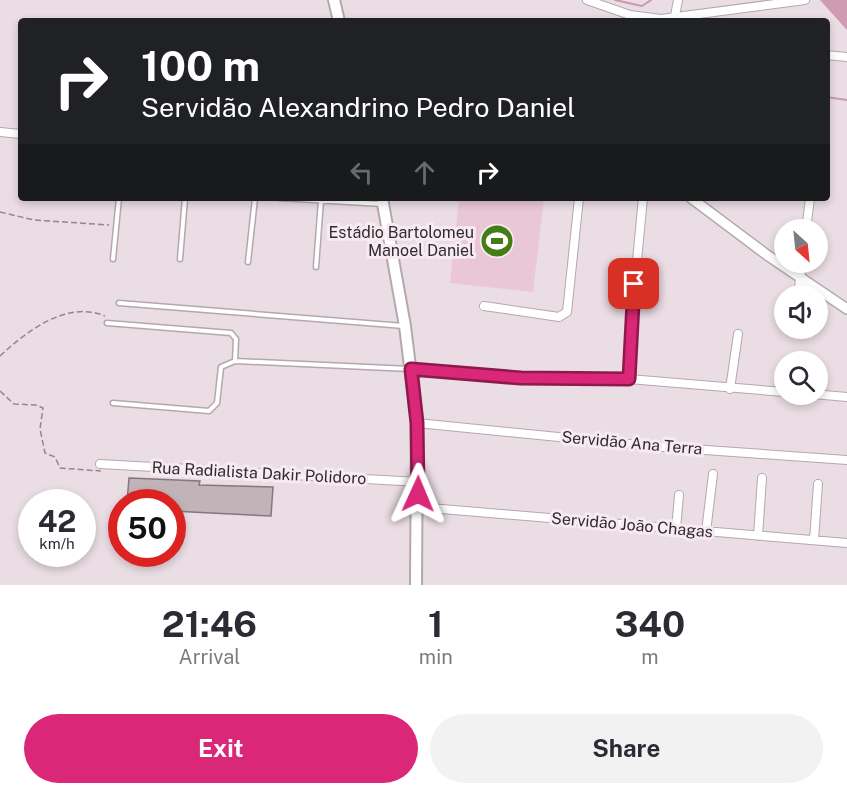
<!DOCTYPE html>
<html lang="en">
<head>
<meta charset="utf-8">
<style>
  :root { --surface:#fff; --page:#f2f2f3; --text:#2b2b33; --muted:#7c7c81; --accent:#db2777 }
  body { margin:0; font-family:"Public Sans",sans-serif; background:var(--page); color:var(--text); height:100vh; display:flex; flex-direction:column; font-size:22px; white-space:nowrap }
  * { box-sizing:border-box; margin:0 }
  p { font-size:20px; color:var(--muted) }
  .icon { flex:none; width:33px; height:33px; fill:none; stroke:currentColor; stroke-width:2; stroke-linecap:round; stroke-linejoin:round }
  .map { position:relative; height:585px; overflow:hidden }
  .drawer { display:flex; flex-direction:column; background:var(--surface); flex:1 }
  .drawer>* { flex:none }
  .top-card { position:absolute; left:18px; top:18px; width:812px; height:183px; border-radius:6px; box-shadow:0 3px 9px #0003; background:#202124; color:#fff; overflow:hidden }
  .needle { width:39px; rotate:153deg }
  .fabs { position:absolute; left:774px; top:219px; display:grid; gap:12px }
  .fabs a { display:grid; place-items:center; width:54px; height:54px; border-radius:50%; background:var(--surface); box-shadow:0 3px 9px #0003; font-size:30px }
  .speed { position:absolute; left:18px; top:489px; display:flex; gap:12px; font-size:30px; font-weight:700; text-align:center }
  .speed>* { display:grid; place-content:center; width:78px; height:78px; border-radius:50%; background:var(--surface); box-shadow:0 3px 9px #0003; line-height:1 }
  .speed small { font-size:15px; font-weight:400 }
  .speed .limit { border:9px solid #d22; background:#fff; color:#111 }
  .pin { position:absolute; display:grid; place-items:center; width:51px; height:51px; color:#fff; margin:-26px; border-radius:12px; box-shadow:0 3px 9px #0006 }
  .me { position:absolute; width:66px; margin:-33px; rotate:1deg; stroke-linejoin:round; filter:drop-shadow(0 0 4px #0008) }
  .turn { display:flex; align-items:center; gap:21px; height:126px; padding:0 24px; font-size:27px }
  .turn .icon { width:78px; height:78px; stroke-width:2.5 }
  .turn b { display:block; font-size:42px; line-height:51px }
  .lanes { display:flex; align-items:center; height:57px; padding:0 24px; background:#0003; justify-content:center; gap:30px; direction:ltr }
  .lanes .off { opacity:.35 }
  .eta { display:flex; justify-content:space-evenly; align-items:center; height:102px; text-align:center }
  .eta b { font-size:36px; font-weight:700; line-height:42px }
  .cta { display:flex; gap:12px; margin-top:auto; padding:12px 24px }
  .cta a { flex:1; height:69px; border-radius:36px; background:var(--accent); color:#fff; font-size:24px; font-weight:700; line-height:69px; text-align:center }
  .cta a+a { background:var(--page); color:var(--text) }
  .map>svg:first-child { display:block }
  .green { fill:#eac7d7 }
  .forest { fill:#cf9ab3 }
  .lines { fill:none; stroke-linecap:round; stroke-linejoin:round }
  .stream { stroke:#cc98b0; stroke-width:2 }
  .building { fill:#c0b4b9; stroke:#83787d; stroke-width:1.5 }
  .service-casing { stroke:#b4a8ae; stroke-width:7 }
  .minor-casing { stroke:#b4a8ae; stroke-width:10 }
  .tertiary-casing { stroke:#b4a8ae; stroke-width:12 }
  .secondary-casing { stroke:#b4a8ae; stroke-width:14 }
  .path { stroke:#91888d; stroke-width:1.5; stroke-dasharray:6 3; stroke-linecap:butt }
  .service { stroke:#fff; stroke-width:4 }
  .minor { stroke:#fff; stroke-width:8 }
  .tertiary { stroke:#fff; stroke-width:9 }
  .secondary { stroke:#fff; stroke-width:10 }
  .route-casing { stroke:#8e194d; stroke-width:15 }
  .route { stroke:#db2777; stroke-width:10 }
  .labels { text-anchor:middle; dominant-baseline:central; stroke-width:6; stroke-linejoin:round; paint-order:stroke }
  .poi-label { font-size:16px; fill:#302b2e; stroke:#f7eaf0; text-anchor:end }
  .street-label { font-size:16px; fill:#302b2e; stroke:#f7eaf0 }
</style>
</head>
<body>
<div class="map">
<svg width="847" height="585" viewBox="0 0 847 585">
  <rect width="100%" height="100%" fill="#eadde3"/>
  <!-- green -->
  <path class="green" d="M459 198H544L533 292 450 283Z"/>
  <!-- forest -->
  <path class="forest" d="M820 0H847V30Z"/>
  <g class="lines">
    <!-- stream -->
    <path class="stream" d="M615 0 642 6 651 0
      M826 97 847 100"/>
  </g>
  <!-- building -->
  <path class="building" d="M129 478 200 481 199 485 273 487 271 516 172 511V502H127Z"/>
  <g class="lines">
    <defs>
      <path id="service" d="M279 198 383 204
        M113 259 119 198
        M180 259 185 198
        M248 262 255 198
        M316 267 321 200
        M119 303 404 326
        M107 323 231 333 236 339 235 361 410 369
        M113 403 209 411 217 403 221 367 235 361"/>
      <path id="minor" d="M587 0 630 15 661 19 805 0
        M674 21 678 0
        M826 55 847 57
        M0 132 21 134
        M806 230 810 198
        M798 296 802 262
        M484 306 559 317 567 312 579 198
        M411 369 521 378 629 379 784 392
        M629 379 633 302 643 198
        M730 389 738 334
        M813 394 847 397
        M417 423 649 446 847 460
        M100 464 419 482
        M418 507 847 543
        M676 529 679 495
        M706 532 713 474
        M758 536 762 478
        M814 540 818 484"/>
      <path id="tertiary" d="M691 198 767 255 847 309"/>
      <path id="secondary" d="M334 0 339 21
        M382 198 405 326 417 423 416 585"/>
    </defs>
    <!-- service casing -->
    <use href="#service" class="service-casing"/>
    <!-- minor casing -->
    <use href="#minor" class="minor-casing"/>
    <!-- tertiary casing -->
    <use href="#tertiary" class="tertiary-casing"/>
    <!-- secondary casing -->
    <use href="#secondary" class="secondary-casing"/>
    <!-- path -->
    <path class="path" d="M0 212 34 220 109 225
      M0 356C27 331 67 300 105 316
      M0 391 14 404 36 405 43 408 40 429 45 453 55 457 60 468 101 471"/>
    <!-- service -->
    <use href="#service" class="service"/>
    <!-- minor -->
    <use href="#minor" class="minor"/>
    <!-- tertiary -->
    <use href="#tertiary" class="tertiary"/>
    <!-- secondary -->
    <use href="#secondary" class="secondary"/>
  </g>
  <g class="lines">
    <defs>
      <path id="route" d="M418 494 417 423 411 369 521 378 629 379 634 284"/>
    </defs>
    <!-- route casing -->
    <use href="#route" class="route-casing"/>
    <!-- route -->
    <use href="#route" class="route"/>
  </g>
  <!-- icons -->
  <defs>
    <symbol id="stadium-disc" viewBox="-11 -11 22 22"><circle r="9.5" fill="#447d15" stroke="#f7eaf0"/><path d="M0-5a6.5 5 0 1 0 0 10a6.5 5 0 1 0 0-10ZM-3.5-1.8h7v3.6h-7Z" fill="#fff"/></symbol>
  </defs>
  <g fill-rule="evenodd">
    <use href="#stadium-disc" x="478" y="222" width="38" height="38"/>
  </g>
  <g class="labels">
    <!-- poi labels -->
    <g class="poi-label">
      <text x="474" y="232">Estádio Bartolomeu<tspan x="474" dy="18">Manoel Daniel</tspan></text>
    </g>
    <!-- street labels -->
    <g class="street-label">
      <text transform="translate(632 443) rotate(5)">Servidão Ana Terra</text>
      <text transform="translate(259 473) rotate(3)">Rua Radialista Dakir Polidoro</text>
      <text transform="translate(632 525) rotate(5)">Servidão João Chagas</text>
    </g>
  </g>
</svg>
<div class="fabs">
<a><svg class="needle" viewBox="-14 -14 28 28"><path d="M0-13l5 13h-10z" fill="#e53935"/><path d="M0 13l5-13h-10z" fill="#7c7c81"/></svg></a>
<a><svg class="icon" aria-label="sound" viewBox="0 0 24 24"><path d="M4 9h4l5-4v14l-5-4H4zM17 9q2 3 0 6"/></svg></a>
<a><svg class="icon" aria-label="search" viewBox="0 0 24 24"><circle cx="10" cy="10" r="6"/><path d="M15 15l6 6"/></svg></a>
</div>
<div class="speed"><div>42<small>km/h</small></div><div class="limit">50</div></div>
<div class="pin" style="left:634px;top:284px;background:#d93025"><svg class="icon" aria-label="arrive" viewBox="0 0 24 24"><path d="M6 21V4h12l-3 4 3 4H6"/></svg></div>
<svg class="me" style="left:418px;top:494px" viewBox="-20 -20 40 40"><path d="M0-17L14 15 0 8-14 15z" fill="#db2777" stroke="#fff" stroke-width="4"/></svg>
<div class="top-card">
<div class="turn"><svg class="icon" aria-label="right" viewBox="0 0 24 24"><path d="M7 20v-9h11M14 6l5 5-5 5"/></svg><div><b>100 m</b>Servidão Alexandrino Pedro Daniel</div></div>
<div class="lanes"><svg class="icon off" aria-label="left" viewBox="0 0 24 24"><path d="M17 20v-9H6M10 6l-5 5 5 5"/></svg><svg class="icon off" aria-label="ahead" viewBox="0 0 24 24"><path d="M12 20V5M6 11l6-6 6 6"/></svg><svg class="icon" aria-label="right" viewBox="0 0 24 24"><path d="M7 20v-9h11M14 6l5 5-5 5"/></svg></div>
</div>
</div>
<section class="drawer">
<div class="eta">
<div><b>21:46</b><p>Arrival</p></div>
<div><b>1</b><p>min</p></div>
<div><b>340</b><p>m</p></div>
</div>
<div class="cta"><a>Exit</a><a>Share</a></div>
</section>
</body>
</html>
